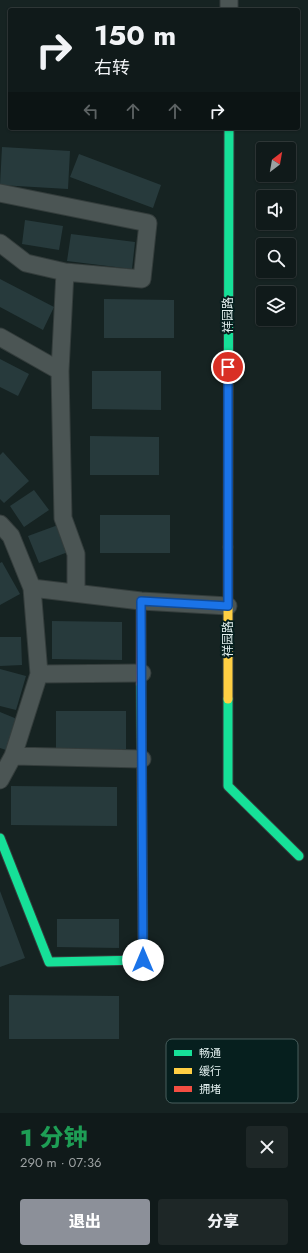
<!DOCTYPE html>
<html lang="zh">
<head>
<meta charset="utf-8">
<style>
  :root { --surface:#101a1a; --page:#1e2727; --text:#f1f3f6; --muted:#9ca1a2; --line:#303839; --accent:#8c9099 }
  body { margin:0; font-family:Jost,"Noto Sans SC",sans-serif; background:var(--page); color:var(--text); height:100vh; display:flex; flex-direction:column; font-size:15px; white-space:nowrap }
  * { box-sizing:border-box; margin:0 }
  p { font-size:13px; color:var(--muted) }
  .icon { flex:none; width:22px; height:22px; fill:none; stroke:currentColor; stroke-width:2; stroke-linecap:round; stroke-linejoin:round }
  .map { position:relative; height:1113px; overflow:hidden }
  .panel { display:flex; flex-direction:column; background:var(--surface); flex:1 }
  .panel>* { flex:none }
  .top-card { position:absolute; left:8px; top:8px; width:292px; height:122px; border-radius:4px; box-shadow:0 1px 3px #0004,0 0 0 1px var(--line); background:#101a1a; color:var(--text); overflow:hidden }
  .needle { width:26px; rotate:31deg }
  .controls { position:absolute; left:256px; top:142px; display:grid; gap:8px }
  .controls a { display:grid; place-items:center; width:40px; height:40px; border-radius:4px; background:var(--surface); box-shadow:0 1px 3px #0004,0 0 0 1px var(--line); font-size:20px }
  .pin { position:absolute; display:grid; place-items:center; width:34px; height:34px; color:#fff; margin:-17px; border:2px solid #fff; border-radius:50%; box-shadow:0 1px 4px #0007 }
  .me { position:absolute; width:44px; margin:-22px; rotate:0deg; stroke-linejoin:round; filter:drop-shadow(0 0 3px #0008) }
  .turn { display:flex; align-items:center; gap:14px; height:84px; padding:0 20px; font-size:18px }
  .turn .icon { width:52px; height:52px; stroke-width:2.5 }
  .turn b { display:block; font-size:28px; line-height:34px }
  .lanes { display:flex; align-items:center; height:38px; padding:0 20px; background:#0003; justify-content:center; gap:20px; direction:ltr }
  .lanes .off { opacity:.35 }
  .round { display:grid; place-items:center; flex:none; width:42px; height:42px; border-radius:4px; background:var(--page) }
  .head { display:flex; align-items:center; justify-content:space-between; height:68px; padding:0 20px }
  h1 { font-size:24px; font-weight:800; line-height:30px; color:#1e9e55 }
  .action { display:flex; gap:8px; margin-top:auto; padding:8px 20px }
  .action a { flex:1; height:46px; border-radius:4px; background:var(--accent); color:#fff; font-size:16px; font-weight:800; line-height:46px; text-align:center }
  .action a+a { background:var(--page); color:var(--text) }
  .map>svg:first-child { display:block }
  .building { fill:#273a3c }
  .lines { fill:none; stroke-linecap:round; stroke-linejoin:round }
  .street-casing { stroke:#343d3c; stroke-width:19 }
  .fast-casing { stroke:#343d3c; stroke-width:11 }
  .slow-casing { stroke:#343d3c; stroke-width:11 }
  .jam-casing { stroke:#343d3c; stroke-width:11 }
  .street { stroke:#4b5554; stroke-width:17 }
  .fast { stroke:#16e098; stroke-width:9 }
  .slow { stroke:#ffcf43; stroke-width:9 }
  .jam { stroke:#f24e42; stroke-width:9 }
  .route-casing { stroke:#114b97; stroke-width:10 }
  .route { stroke:#1a73e8; stroke-width:7 }
  .labels { text-anchor:middle; dominant-baseline:central; stroke-width:4; stroke-linejoin:round; paint-order:stroke }
  .street-label { font-size:12px; fill:#e3f1f0; stroke:#061f1e }
  .key { fill:#061f1e; stroke:#485e5d; stroke-width:1 }
  .key-label { font-size:11px; fill:#e3f1f0 }
</style>
</head>
<body>
<div class="map">
<svg width="308" height="1113" viewBox="0 0 308 1113">
  <rect width="100%" height="100%" fill="#162322"/>
  <!-- building -->
  <path class="building" d="M2 147 70 151 68 189 0 185Z
    M79 154 161 185 153 208 70 177Z
    M25 220 63 226 59 250 22 244Z
    M71 234 135 242 132 269 67 261Z
    M0 279 54 307 43 330 0 307Z
    M104 299 174 300V338H104Z
    M0 359 29 374 18 396 0 387Z
    M92 371H161V410L92 409Z
    M90 436 159 437V475H90Z
    M3 452 29 481 4 503 0 499V455Z
    M34 490 49 510 24 527 10 506Z
    M100 515H170V553H100Z
    M58 525 68 552 39 563 28 536Z
    M2 562 20 594 0 605V563Z
    M52 621 122 622V660L52 659Z
    M0 637H21L22 665 0 666Z
    M0 669 26 676 16 710 0 706Z
    M56 711H126V749H56Z
    M0 712 17 719 6 750 0 748Z
    M11 786 117 787V826L11 825Z
    M0 891 25 958 0 967Z
    M57 919H119V948L57 947Z
    M9 995 119 996V1039H9Z"/>
  <g class="lines">
    <defs>
      <path id="street" d="M229 10V0
        M0 193 148 223 142 279 65 272 26 263 0 243
        M0 337 60 371 63 518 76 554V593
        M60 371 65 272
        M0 524 11 536 32 588
        M39 674 142 673
        M13 756 142 759
        M0 780 13 756 39 674 32 588 141 601 228 606"/>
      <path id="fast" d="M228 547 229 128
        M228 699V786L299 856
        M0 838 49 962 143 960 141 684"/>
      <path id="slow" d="M228 699V547"/>
      <path id="jam" d="M141 601V684"/>
    </defs>
    <!-- street casing -->
    <use href="#street" class="street-casing"/>
    <!-- fast casing -->
    <use href="#fast" class="fast-casing"/>
    <!-- slow casing -->
    <use href="#slow" class="slow-casing"/>
    <!-- jam casing -->
    <use href="#jam" class="jam-casing"/>
    <!-- street -->
    <use href="#street" class="street"/>
    <!-- fast -->
    <use href="#fast" class="fast"/>
    <!-- slow -->
    <use href="#slow" class="slow"/>
    <!-- jam -->
    <use href="#jam" class="jam"/>
  </g>
  <g class="lines">
    <defs>
      <path id="route" d="M143 960 141 601 228 606V367"/>
    </defs>
    <!-- route casing -->
    <use href="#route" class="route-casing"/>
    <!-- route -->
    <use href="#route" class="route"/>
  </g>
  <g class="labels">
    <!-- street labels -->
    <g class="street-label">
      <text transform="translate(228 315) rotate(-90)">祥园路</text>
      <text transform="translate(228 639) rotate(-90)">祥园路</text>
    </g>
  </g>
  <!-- legend -->
  <rect x="166" y="1039" width="132" height="64" rx="6" class="key"/>
  <rect x="174" y="1050" width="18" height="6" fill="#16e098"/>
  <rect x="174" y="1068" width="18" height="6" fill="#ffcf43"/>
  <rect x="174" y="1086" width="18" height="6" fill="#f24e42"/>
  <g class="key-label">
    <text x="199" y="1057">畅通</text>
    <text x="199" y="1075">缓行</text>
    <text x="199" y="1093">拥堵</text>
  </g>
</svg>
<div class="controls">
<a><svg class="needle" viewBox="-14 -14 28 28"><path d="M0-13l5 13h-10z" fill="#e53935"/><path d="M0 13l5-13h-10z" fill="#9ca1a2"/></svg></a>
<a><svg class="icon" aria-label="sound" viewBox="0 0 24 24"><path d="M4 9h4l5-4v14l-5-4H4zM17 9q2 3 0 6"/></svg></a>
<a><svg class="icon" aria-label="search" viewBox="0 0 24 24"><circle cx="10" cy="10" r="6"/><path d="M15 15l6 6"/></svg></a>
<a><svg class="icon" aria-label="layers" viewBox="0 0 24 24"><path d="M12 4l9 5-9 5-9-5zM3 14l9 5 9-5"/></svg></a>
</div>
<div class="pin" style="left:228px;top:367px;background:#d93025"><svg class="icon" aria-label="arrive" viewBox="0 0 24 24"><path d="M6 21V4h12l-3 4 3 4H6"/></svg></div>
<svg class="me" style="left:143px;top:960px" viewBox="-20 -20 40 40"><circle r="19" fill="#fff"/><path d="M0-13L10 11 0 6-10 11z" fill="#1a73e8"/></svg>
<div class="top-card">
<div class="turn"><svg class="icon" aria-label="right" viewBox="0 0 24 24"><path d="M7 20v-9h11M14 6l5 5-5 5"/></svg><div><b>150 m</b>右转</div></div>
<div class="lanes"><svg class="icon off" aria-label="left" viewBox="0 0 24 24"><path d="M17 20v-9H6M10 6l-5 5 5 5"/></svg><svg class="icon off" aria-label="ahead" viewBox="0 0 24 24"><path d="M12 20V5M6 11l6-6 6 6"/></svg><svg class="icon off" aria-label="ahead" viewBox="0 0 24 24"><path d="M12 20V5M6 11l6-6 6 6"/></svg><svg class="icon" aria-label="right" viewBox="0 0 24 24"><path d="M7 20v-9h11M14 6l5 5-5 5"/></svg></div>
</div>
</div>
<section class="panel">
<div class="head"><div><h1>1 分钟</h1><p>290 m · 07:36</p></div><a class="round"><svg class="icon" aria-label="close" viewBox="0 0 24 24"><path d="M6 6l12 12M18 6L6 18"/></svg></a></div>
<div class="action"><a>退出</a><a>分享</a></div>
</section>
</body>
</html>
